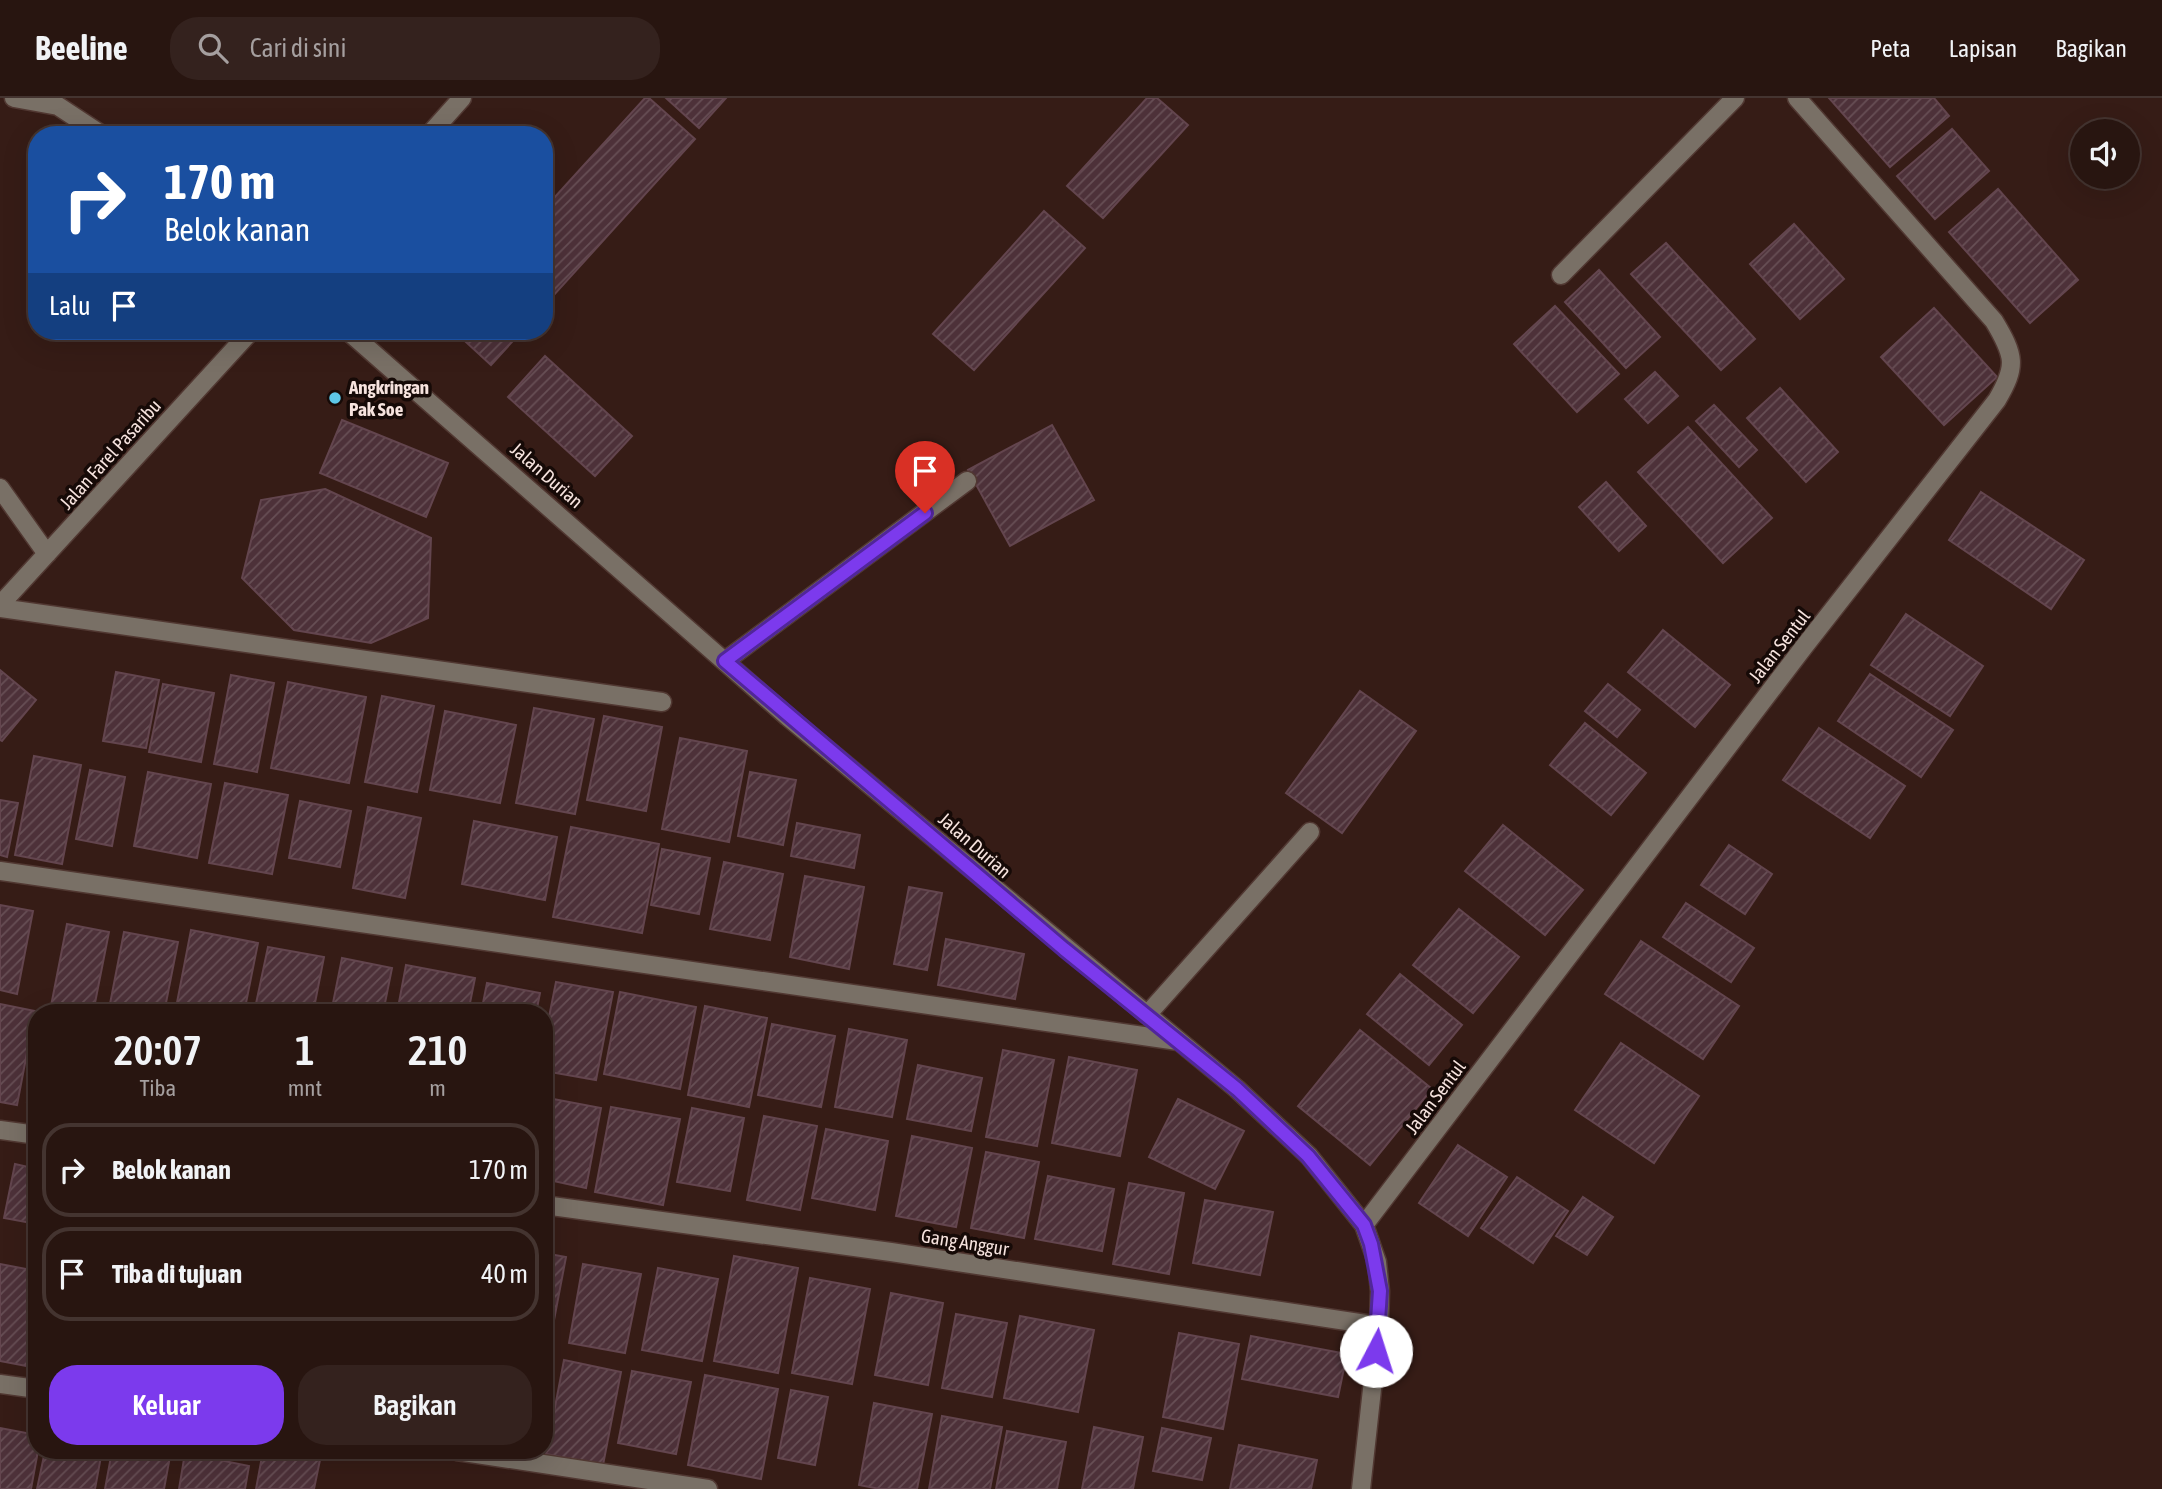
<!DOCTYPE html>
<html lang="id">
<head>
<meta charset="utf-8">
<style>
  :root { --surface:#281510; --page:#34221e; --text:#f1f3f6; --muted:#a59f9f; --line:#443430; --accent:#7c3aed }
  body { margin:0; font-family:"Asap Condensed",sans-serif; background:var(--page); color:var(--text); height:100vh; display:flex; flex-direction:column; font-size:26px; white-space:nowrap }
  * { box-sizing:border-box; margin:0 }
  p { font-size:23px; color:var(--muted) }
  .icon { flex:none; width:38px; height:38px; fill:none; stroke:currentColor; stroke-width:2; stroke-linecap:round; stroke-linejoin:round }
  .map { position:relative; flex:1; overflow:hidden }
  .side { position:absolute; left:28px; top:906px; width:525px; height:455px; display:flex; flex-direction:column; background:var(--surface); border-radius:28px; box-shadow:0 7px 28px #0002,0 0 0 2px var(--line) }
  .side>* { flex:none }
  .banner { position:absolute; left:28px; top:28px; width:525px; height:214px; border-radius:28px; box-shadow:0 7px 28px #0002,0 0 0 2px var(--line); background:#1a4fa0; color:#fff; overflow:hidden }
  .controls { position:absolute; left:2070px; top:21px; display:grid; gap:14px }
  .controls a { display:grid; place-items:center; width:70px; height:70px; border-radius:50%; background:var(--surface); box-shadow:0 7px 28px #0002,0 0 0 2px var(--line); font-size:35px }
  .pin { position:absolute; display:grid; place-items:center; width:60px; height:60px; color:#fff; margin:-72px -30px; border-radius:50% 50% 50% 0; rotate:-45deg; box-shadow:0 0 7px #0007 }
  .pin .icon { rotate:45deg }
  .me { position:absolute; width:77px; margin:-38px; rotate:5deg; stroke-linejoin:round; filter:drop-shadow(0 0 5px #0008) }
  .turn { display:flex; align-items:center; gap:24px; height:147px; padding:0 21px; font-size:32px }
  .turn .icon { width:91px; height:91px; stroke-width:2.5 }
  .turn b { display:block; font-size:49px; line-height:60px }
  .then { display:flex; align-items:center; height:66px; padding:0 21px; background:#0003; gap:14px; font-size:26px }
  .eta { display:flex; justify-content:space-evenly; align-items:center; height:119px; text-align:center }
  .eta b { font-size:42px; font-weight:600; line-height:49px }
  .button { display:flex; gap:14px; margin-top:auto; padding:14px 21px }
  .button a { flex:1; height:80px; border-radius:28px; background:var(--accent); color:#fff; font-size:28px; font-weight:600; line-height:80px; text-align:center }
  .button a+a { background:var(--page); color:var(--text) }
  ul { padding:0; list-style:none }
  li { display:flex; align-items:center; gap:21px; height:94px; margin:0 14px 10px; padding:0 7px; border:4px solid var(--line); border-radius:28px }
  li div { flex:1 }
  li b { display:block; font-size:26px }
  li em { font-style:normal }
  header { display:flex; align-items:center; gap:42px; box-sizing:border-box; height:98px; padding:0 35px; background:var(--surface); border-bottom:2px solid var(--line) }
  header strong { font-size:33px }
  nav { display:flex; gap:38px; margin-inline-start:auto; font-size:24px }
  .search { width:490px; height:63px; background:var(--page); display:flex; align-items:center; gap:18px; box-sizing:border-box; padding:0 24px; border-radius:28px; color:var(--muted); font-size:26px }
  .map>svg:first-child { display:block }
  .building { fill:url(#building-hatch); stroke:#63454e; stroke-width:2 }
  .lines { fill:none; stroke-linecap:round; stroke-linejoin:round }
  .minor-casing { stroke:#513832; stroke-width:21 }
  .minor { stroke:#797066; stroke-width:18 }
  .route-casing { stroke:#51269a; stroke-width:18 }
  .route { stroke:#7c3aed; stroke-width:12 }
  .poi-dot { fill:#5dc7e8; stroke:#160a07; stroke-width:2.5 }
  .labels { text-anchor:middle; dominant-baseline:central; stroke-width:7; stroke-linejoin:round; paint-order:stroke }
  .poi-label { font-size:19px; font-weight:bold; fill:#f6e3de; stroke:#160a07; text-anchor:start }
  .street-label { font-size:19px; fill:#f6e3de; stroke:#160a07 }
</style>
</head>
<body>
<header>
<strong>Beeline</strong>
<div class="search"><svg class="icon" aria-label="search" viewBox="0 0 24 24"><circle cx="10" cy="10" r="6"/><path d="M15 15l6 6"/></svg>Cari di sini</div>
<nav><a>Peta</a><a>Lapisan</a><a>Bagikan</a></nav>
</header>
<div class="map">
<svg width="2162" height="1391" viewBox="0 0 2162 1391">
  <defs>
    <pattern id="building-hatch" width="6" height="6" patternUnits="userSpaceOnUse" patternTransform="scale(1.75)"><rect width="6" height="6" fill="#4d3139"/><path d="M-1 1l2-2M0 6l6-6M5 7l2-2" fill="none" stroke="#674f55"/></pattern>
  </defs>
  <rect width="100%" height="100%" fill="#361c16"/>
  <!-- building -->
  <path class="building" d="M645 0H649L695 41 544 208V111Z
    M666 0H726L699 30Z
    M1147 0H1157L1188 27 1103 120 1067 88Z
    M1829 0H1934L1949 18 1890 69Z
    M1952 31 1989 73 1935 121 1897 78Z
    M1998 91 2078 182 2030 225 1949 134Z
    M1044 113 1085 150 974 272 933 236Z
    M1794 126 1844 181 1800 221 1750 166Z
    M1666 145 1755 241 1721 272 1631 176Z
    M1599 172 1660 239 1626 270 1565 204Z
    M1555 208 1619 276 1577 314 1514 246Z
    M1934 210 1997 279 1944 327 1881 259Z
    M454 233H522L491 267Z
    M545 258 632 338 595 378 508 299Z
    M1655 274 1678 298 1648 325 1625 301Z
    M1780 290 1838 354 1806 384 1747 320Z
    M1714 307 1757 352 1739 369 1696 323Z
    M342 322 448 365 426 419 320 375Z
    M1052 327 1094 402 1010 448 968 372Z
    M1688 329 1772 420 1723 465 1638 374Z
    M1606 384 1646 428 1619 453 1579 409Z
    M325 391 431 440 428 520 371 545 294 532 242 480 261 402Z
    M1981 394 2084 462 2051 511 1949 442Z
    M1906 516 1983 568 1950 618 1871 567Z
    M1663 532 1730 587 1695 629 1628 574Z
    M0 572 36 602 2 643 0 642Z
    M116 574 159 582 146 650 103 643Z
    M1870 576 1953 632 1921 679 1838 623Z
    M231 577 274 585 257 674 214 666Z
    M288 584 366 599 349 685 271 670Z
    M163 586 214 595 201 664 149 654Z
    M1608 586 1640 612 1617 639 1585 613Z
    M1360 593 1416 633 1342 735 1286 695Z
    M382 598 434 608 417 694 365 684Z
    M534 610 594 621 575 716 516 705Z
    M445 613 516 627 500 705 430 692Z
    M604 618 662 629 646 713 587 702Z
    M1585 625 1646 675 1611 717 1550 667Z
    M1819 630 1905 688 1870 740 1783 682Z
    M680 640 747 653 729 744 662 731Z
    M34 658 81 667 62 766 15 757Z
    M90 672 125 679 112 748 76 741Z
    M148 674 211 686 197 760 134 748Z
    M750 674 796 682 783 747 738 738Z
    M225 685 288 697 272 776 209 765Z
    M0 702 18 705 7 759 0 757Z
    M300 703 351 713 340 769 289 760Z
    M368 709 421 720 405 800 353 790Z
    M474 723 557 739 545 802 462 786Z
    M797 725 860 737 854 770 791 758Z
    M1503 727 1583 792 1545 837 1465 773Z
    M571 729 659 746 642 835 553 819Z
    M1729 747 1772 776 1745 816 1701 787Z
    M662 751 710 760 699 816 651 807Z
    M724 764 783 776 770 842 710 831Z
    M805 778 864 789 849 871 790 859Z
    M909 789 942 795 927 872 894 866Z
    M1686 805 1754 850 1731 884 1663 839Z
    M0 807 33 813 17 896 0 892Z
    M1459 811 1519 859 1473 915 1413 867Z
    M67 826 109 834 93 915 51 908Z
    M191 832 258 845 244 915H175Z
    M124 834 178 844 164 915H132L109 911Z
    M946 841 1024 856 1015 901 938 887Z
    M1641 843 1739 908 1703 961 1605 896Z
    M268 849 324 859 313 915H254Z
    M342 860 392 870 383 915H331Z
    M406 867 475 880 468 915H397Z
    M1400 876 1462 927 1429 967 1367 916Z
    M556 884 613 894 596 982 544 973V944Z
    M487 885 540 895 536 915H481Z
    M620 894 696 909 680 991 604 976Z
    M0 906 35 913 17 1007 0 1004Z
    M705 908 767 920 749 1009 688 997Z
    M772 926 835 938 821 1009 758 997Z
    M849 931 907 942 892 1019 835 1009Z
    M1360 932 1432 991 1370 1067 1298 1008Z
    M1621 945 1699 998 1654 1065 1575 1012Z
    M1003 952 1054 962 1037 1048 986 1039Z
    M37 953V1006L27 1004Z
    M1069 959 1137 972 1120 1058 1052 1045Z
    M918 967 982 980 971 1033 907 1021Z
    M548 1000 601 1010 586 1090 544 1081V1021Z
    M1178 1001 1244 1033 1215 1091 1149 1059Z
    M611 1009 680 1021 663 1107 595 1094Z
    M692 1010 744 1020 730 1093 677 1084Z
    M764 1018 817 1028 800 1112 747 1102Z
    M826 1031 888 1043 875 1112 812 1100Z
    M912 1038 972 1050 956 1129 896 1118Z
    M1458 1047 1507 1079 1468 1138 1419 1105Z
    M986 1054 1039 1064 1024 1140 971 1130Z
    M15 1066 37 1071V1126L4 1120Z
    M1048 1078 1114 1091 1102 1153 1035 1141Z
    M1517 1079 1568 1113 1533 1165 1481 1130Z
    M1129 1085 1184 1095 1169 1176 1113 1166Z
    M1583 1099 1613 1119 1587 1157 1556 1138Z
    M1205 1102 1273 1114 1260 1177 1193 1165Z
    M544 1155 566 1159 551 1238 544 1236Z
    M734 1158 798 1170 778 1275 714 1263Z
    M0 1166 37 1173V1270L0 1263Z
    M583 1166 641 1176 625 1255 569 1245Z
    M658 1170 718 1181 702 1263 642 1252Z
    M810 1180 870 1191 852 1286 792 1275Z
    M891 1195 943 1205 928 1287 875 1277Z
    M956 1216 1007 1225 992 1299 942 1290Z
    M1020 1218 1094 1232 1078 1314 1004 1300Z
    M1179 1235 1239 1246 1223 1331 1163 1319Z
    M1251 1238 1347 1256 1338 1299 1242 1281Z
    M564 1262 621 1274 603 1367 546 1356Z
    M632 1273 691 1284 676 1356 618 1345Z
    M705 1277 778 1291 761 1381 688 1367Z
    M791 1292 828 1299 815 1367 778 1360Z
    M874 1305 932 1316 917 1391H880L859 1387Z
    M942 1318 1002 1329 990 1391H929Z
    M1094 1329 1143 1339 1133 1391H1082Z
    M0 1330 37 1337 38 1353 31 1391H0Z
    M1162 1330 1211 1340 1202 1382 1153 1373Z
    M1007 1333 1066 1344 1057 1391H996Z
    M1239 1347 1317 1362 1311 1391H1230Z
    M45 1353H102L95 1391H37Z
    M112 1353H171L164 1391H105Z
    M263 1353H300L321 1357 314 1391H256Z
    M185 1355 249 1368 245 1391H179Z"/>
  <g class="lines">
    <defs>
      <path id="minor" d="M14 0 58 8 102 37
        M429 37 462 0
        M1561 177 1735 0
        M348 233 788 619 1237 991 1309 1058 1364 1127 1377 1164 1380 1193 1379 1228 1361 1391
        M0 390 47 456
        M0 507 251 233
        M0 510 662 604
        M725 563 967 383
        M0 773 1178 943
        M1147 917 1310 734
        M0 1032 37 1037
        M544 1107 891 1154 1379 1228
        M1364 1127 1803 550 1997 302C2017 268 2015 258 1994 223L1797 0
        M0 1286 37 1291
        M457 1353 708 1391"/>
    </defs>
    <!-- minor casing -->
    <use href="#minor" class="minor-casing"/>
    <!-- minor -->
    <use href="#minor" class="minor"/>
  </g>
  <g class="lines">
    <defs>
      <path id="route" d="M925 415 725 563 1064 851 1237 991 1308 1058 1364 1127 1371 1146 1380 1193 1376 1253"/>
    </defs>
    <!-- route casing -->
    <use href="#route" class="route-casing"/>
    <!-- route -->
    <use href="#route" class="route"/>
  </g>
  <!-- markers -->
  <circle class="poi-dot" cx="335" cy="300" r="7"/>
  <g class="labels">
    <!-- poi labels -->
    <g class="poi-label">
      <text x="349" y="289">Angkringan<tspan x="349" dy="22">Pak Soe</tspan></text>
    </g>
    <!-- street labels -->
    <g class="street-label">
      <text transform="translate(110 356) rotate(-48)">Jalan Farel Pasaribu</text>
      <text transform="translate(547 377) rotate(41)">Jalan Durian</text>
      <text transform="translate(1779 548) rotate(-52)">Jalan Sentul</text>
      <text transform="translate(975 747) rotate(41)">Jalan Durian</text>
      <text transform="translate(1435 999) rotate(-53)">Jalan Sentul</text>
      <text transform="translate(965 1144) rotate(9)">Gang Anggur</text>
    </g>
  </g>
</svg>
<div class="controls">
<a><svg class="icon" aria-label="sound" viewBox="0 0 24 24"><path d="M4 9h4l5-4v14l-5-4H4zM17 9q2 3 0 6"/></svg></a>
</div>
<div class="pin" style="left:925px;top:415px;background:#d93025"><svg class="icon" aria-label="arrive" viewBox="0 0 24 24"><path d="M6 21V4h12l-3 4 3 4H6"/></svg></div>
<svg class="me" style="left:1376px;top:1253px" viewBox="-20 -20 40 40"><circle r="19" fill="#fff"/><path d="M0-13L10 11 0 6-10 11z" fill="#7c3aed"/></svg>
<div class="banner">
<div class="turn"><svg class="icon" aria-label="right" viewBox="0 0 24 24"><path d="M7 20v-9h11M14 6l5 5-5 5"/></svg><div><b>170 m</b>Belok kanan</div></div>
<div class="then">Lalu<svg class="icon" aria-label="arrive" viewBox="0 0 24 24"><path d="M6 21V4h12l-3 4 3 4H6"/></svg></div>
</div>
<section class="side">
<div class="eta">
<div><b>20:07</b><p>Tiba</p></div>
<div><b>1</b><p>mnt</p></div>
<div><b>210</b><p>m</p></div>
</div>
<ul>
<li><svg class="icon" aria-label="right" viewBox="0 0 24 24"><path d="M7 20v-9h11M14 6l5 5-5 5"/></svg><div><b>Belok kanan</b></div><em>170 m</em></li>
<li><svg class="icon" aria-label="arrive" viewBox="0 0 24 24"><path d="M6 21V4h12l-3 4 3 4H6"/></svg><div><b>Tiba di tujuan</b></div><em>40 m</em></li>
</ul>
<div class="button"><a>Keluar</a><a>Bagikan</a></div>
</section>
</div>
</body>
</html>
